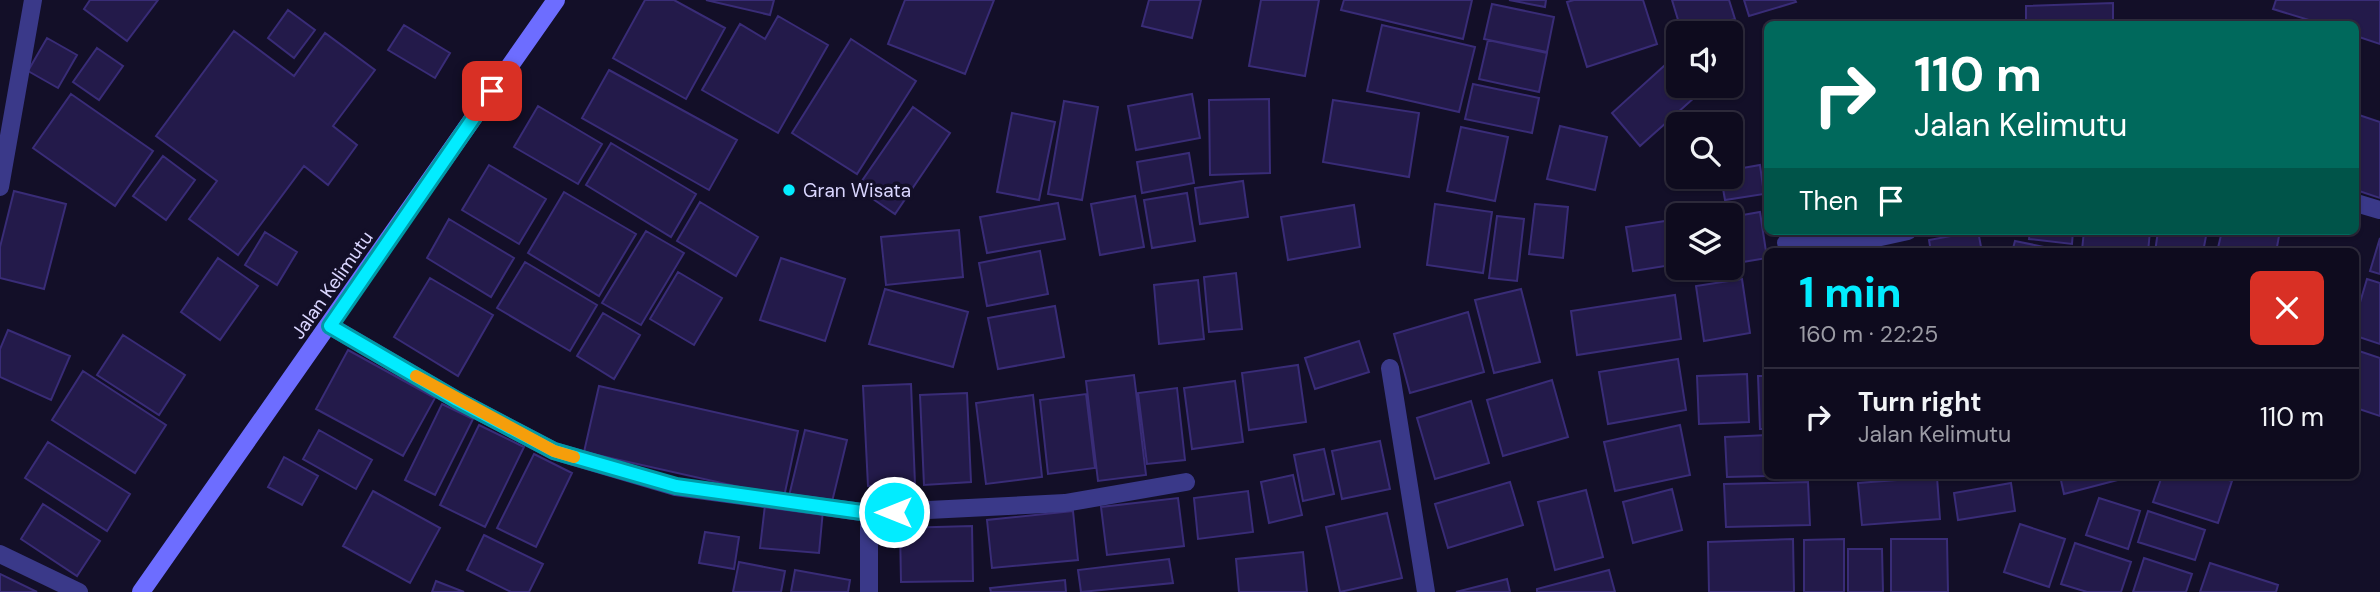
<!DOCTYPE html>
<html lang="en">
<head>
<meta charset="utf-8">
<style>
  :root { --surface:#0e0b1e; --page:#1c192b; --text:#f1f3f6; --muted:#9b9ba4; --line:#2e2b3c; --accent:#02ecff }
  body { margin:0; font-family:"DM Sans",sans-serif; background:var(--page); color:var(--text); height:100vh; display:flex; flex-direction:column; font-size:26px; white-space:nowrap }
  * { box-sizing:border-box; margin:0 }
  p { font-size:23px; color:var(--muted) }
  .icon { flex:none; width:38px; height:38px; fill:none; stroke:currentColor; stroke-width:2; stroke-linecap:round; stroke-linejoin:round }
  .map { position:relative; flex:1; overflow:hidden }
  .details { position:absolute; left:1764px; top:248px; width:595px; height:231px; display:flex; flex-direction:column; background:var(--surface); border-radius:10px; box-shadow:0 2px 5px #0004,0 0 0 2px var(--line) }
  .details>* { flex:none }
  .banner { position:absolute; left:1764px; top:21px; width:595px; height:214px; border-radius:10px; box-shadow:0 2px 5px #0004,0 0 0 2px var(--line); background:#00695c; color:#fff; overflow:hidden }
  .fabs { position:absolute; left:1666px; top:21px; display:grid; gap:14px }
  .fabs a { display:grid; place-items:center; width:77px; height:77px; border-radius:10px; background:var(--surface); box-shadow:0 2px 5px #0004,0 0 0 2px var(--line); font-size:35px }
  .pin { position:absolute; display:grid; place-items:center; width:60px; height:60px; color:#fff; margin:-30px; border-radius:14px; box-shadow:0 4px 10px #0006 }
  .me { position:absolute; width:77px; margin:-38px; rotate:270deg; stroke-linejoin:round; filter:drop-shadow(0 0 5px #0008) }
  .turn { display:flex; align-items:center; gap:24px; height:147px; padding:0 35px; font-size:32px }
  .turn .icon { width:91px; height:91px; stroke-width:2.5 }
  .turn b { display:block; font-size:49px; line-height:60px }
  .then { display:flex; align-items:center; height:66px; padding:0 35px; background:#0003; gap:14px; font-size:26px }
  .round { display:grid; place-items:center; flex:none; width:74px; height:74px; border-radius:10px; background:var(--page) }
  .headline { display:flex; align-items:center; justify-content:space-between; height:119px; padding:0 35px }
  h1 { font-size:42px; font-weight:800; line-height:52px; color:var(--accent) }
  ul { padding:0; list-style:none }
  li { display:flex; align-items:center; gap:21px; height:98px; padding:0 35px; border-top:2px solid var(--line) }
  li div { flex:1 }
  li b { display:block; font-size:26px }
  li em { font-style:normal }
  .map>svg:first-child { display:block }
  .building { fill:#231a4a; stroke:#392c77; stroke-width:2 }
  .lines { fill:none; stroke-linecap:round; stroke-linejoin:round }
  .street { stroke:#3a3989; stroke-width:18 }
  .secondary { stroke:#6d6dff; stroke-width:18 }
  .route-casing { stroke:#0199a6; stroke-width:18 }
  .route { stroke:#02ecff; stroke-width:12 }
  .slow { stroke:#f59e0b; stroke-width:12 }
  .poi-dot { fill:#02ecff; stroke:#130f28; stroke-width:2.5 }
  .labels { text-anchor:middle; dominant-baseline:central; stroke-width:7; stroke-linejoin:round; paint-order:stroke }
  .poi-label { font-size:19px; fill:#dad6ff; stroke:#130f28; text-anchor:start }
  .street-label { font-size:19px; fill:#dad6ff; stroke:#130f28 }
</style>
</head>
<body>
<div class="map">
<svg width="2380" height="592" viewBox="0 0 2380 592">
  <rect width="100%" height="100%" fill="#130f28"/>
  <!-- building -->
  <path class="building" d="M90 0H158L127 41 84 9Z
    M645 0H674L725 28 686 99 613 58Z
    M706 0H774L770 15Z
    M905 0H994L965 74 888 44Z
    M1149 0H1201L1192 38 1142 26Z
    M1261 0H1319L1305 76 1249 66Z
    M1344 0H1472L1463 39 1341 10Z
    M1509 0H1546L1545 7Z
    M1574 0H1643L1657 44 1587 67 1567 2Z
    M1672 0H1729L1735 19 1682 33Z
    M1744 0H1795L1796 2 1749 16Z
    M2276 0H2380V44L2356 36V24H2322L2273 9Z
    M2113 3V24H2026V6Z
    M1492 4 1554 17 1547 52 1484 39Z
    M288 10 315 30 294 58 268 38Z
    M778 16 828 45 778 133 702 90 740 24 765 39Z
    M404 25 450 53 435 78 388 50Z
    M1382 25 1475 47 1459 112 1367 91Z
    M234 31 294 76 325 33 375 70 333 126 357 145 328 185 304 166 238 255 189 219 217 181 156 136Z
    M47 38 77 55 58 88 28 71Z
    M851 39 916 81 857 174 792 133Z
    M1488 40 1547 53 1539 92 1479 79Z
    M97 48 123 66 99 100 73 82Z
    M1675 56 1678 60V86H1701L1704 89 1640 146 1612 113Z
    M609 70 737 140 709 190 582 118Z
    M1473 84 1539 98 1532 133 1465 119Z
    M71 94 153 151 115 206 33 148Z
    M1192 94 1200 138 1136 150 1128 106Z
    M1269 99 1270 173 1210 175 1209 100Z
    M1333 100 1419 113 1409 177 1323 162Z
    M1064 101 1098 107 1082 200 1048 194Z
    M538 106 602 144 578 184 514 147Z
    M913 107 950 133 895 214 857 188Z
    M1012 113 1055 122 1039 200 997 192Z
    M2356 114 2380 122V198L2356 190Z
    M1560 126 1607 137 1595 190 1547 179Z
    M1461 127 1508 137 1495 201 1447 191Z
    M611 143 696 194 671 237 586 185Z
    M1189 153 1194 183 1142 193 1137 162Z
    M163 156 195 180 166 220 133 196Z
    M489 165 546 199 519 244 462 210Z
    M1760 165 1764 194 1725 200 1721 177H1731V170Z
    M1243 181 1248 217 1200 224 1195 188Z
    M14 191 66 204 44 289 0 278V247Z
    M564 192 636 234 599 296 528 253Z
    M1187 193 1195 241 1152 248 1144 200Z
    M1135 196 1144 247 1100 255 1091 204Z
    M700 202 758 237 736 276 677 241Z
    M1058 203 1065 239 987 253 980 217Z
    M1435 204 1492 212 1483 273 1427 265Z
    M1535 204 1568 207 1563 258 1529 254Z
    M1354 205 1360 247 1288 260 1281 217Z
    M1760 212 1767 258 1731 264V217Z
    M1497 216 1524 219 1517 281 1489 278Z
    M449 219 514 258 491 297 427 258Z
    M1678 219V264L1633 271 1626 227Z
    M959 230 963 277 886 285 881 237Z
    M646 231 684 253 641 325 602 303Z
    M1978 231 1982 252H1931L1929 240Z
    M2030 231H2073L2072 244 2029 239Z
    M2084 231H2150L2148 252 2082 250Z
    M2158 231H2207L2203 252H2155Z
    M2222 231H2280L2276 252H2217Z
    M265 232 297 252 277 285 245 265Z
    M2380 238V274L2370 271Z
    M2015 241 2064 251V252H2012Z
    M1040 251 1048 294 987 306 979 263Z
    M218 258 258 286 220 340 181 312Z
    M781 258 845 279 825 341 760 320Z
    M525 262 597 305 570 351 497 308Z
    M678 272 722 298 694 345 650 319Z
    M1236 273 1242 329 1209 332 1204 277Z
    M430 278 493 315 458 376 394 337Z
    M1742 279 1750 333 1704 341 1696 286Z
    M2367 279 2380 283V344L2356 336V316Z
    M1198 280 1204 339 1159 344 1154 285Z
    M885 289 968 312 953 367 869 344Z
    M1521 289 1540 362 1494 373 1475 300Z
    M1675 295 1681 339 1577 355 1571 311Z
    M1055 306 1064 357 998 369 988 318Z
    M1468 312 1484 372 1410 393 1394 334Z
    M603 313 640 335 614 379 577 356Z
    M8 330 70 356 51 400 0 377V349Z
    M123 335 185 375 159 415 97 375Z
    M1359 341 1369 372 1315 389 1305 358Z
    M348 350 435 398 403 456 316 409Z
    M2356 350 2380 358V416L2356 408Z
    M1678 359 1686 410 1608 424 1599 372Z
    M1298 365 1306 422 1249 430 1242 373Z
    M83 371 166 425 135 473 52 420Z
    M1747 374 1749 422 1699 424 1697 376Z
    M1134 375 1146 475 1098 481 1086 381Z
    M1758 376H1768V429H1760Z
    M1552 380 1568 437 1503 456 1487 400Z
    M1235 381 1243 442 1192 449 1184 388Z
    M911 384 915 484 868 486 863 386Z
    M599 386 798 431 784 497 584 452Z
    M1177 388 1185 460 1147 464 1138 393Z
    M967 393 971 482 924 485 920 395Z
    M1086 394 1095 468 1048 474 1040 400Z
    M1033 395 1042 477 986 484 976 403Z
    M1471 401 1489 463 1435 479 1417 418Z
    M442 404 473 419 435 495 405 480Z
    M479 425 524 447 485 527 440 505Z
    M1680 425 1690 475 1615 491 1604 442Z
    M319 430 372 460 356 489 303 459Z
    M805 430 847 440 831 506 789 496Z
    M1768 435V476L1727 477 1725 437Z
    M1380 441 1390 489 1342 499 1332 451Z
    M48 442 130 494 107 531 25 478Z
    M1324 449 1334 494 1303 501 1294 455Z
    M534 454 572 473 536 547 497 528Z
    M284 457 318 476 302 505 268 487Z
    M1293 475 1302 515 1269 523 1261 482Z
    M2060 476H2133L2064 494Z
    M2162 476H2215L2232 481 2218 523 2153 502Z
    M1937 477 1940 519 1862 525 1858 483Z
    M1510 482 1523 525 1448 548 1435 504Z
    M1808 482 1810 525 1726 527 1724 484Z
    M2011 483 2015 511 1958 520 1954 493Z
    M1672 489 1682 530 1633 543 1623 502Z
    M1586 490 1603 557 1555 570 1538 502Z
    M373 491 440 528 410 583 343 546Z
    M1248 491 1253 532 1198 539 1194 498Z
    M1178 498 1184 546 1107 555 1101 507Z
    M2099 498 2140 511 2128 549 2086 535Z
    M43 504 100 541 77 576 21 539Z
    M765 505 823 510 819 553 760 548Z
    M1073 511 1078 560 992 568 987 520Z
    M2148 511 2205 530 2195 560 2138 542Z
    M1387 513 1402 578 1340 592 1326 527Z
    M2020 524 2065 539 2049 587 2004 572Z
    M972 526 973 581 901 582 900 528Z
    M705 532 739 537 734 569 699 563Z
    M484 535 543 564 529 592H511L467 570Z
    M1793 539 1794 592H1709L1708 542Z
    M1844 539V592H1804V540Z
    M1891 539H1947L1948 592H1891Z
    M2075 543 2131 562 2121 592H2087L2061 584Z
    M1848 549H1882L1883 592H1848Z
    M1303 552 1307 592H1239L1236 559Z
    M2144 558 2192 574 2186 592H2133Z
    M1169 559 1173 583 1081 592 1078 570Z
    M739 562 785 571 781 592H733Z
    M2210 563 2278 585 2276 592H2200Z
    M795 570 850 580 848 592H791Z
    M1609 570 1615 592H1537V589Z
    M0 574 37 592H0Z
    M1507 579 1510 592H1456Z
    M1065 580 1066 592H991L990 588Z
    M436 581 464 592H432Z"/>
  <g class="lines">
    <!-- street -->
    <path class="street" d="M0 187 33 0
      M2356 203 2380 210
      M1786 243 1858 242 1908 231
      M330 326 457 400 554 451 676 487 869 513 1065 503 1186 482
      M1390 368 1426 592
      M869 513V592
      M0 554 79 592"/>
    <!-- secondary -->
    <path class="secondary" d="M141 592 556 0"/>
  </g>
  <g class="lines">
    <defs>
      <path id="route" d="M492 91 330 326 457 400 554 451 676 486 869 513 894 512"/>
    </defs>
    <!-- route casing -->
    <use href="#route" class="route-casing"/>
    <!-- route -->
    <use href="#route" class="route"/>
    <!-- slow -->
    <path class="slow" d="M416 376 554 451 574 457"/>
  </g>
  <!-- markers -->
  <circle class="poi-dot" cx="789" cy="190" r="7"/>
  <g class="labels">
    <!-- poi labels -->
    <g class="poi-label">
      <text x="803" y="190">Gran Wisata</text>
    </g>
    <!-- street labels -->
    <g class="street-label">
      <text transform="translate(332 285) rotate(-55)">Jalan Kelimutu</text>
    </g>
  </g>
</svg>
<div class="fabs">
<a><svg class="icon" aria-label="sound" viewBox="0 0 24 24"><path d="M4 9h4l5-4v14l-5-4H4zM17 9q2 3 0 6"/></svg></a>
<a><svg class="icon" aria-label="search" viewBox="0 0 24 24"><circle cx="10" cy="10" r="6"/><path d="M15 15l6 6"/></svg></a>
<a><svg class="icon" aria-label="layers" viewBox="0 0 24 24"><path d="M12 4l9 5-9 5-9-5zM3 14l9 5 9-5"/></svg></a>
</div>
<div class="pin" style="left:492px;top:91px;background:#d93025"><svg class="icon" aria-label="arrive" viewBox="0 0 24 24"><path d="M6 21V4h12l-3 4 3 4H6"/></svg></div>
<svg class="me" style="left:894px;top:512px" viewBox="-20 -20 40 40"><circle r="17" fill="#02ecff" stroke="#fff" stroke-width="3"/><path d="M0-11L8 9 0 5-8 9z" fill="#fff"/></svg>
<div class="banner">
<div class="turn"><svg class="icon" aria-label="right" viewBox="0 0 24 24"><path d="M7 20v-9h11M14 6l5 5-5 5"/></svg><div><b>110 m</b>Jalan Kelimutu</div></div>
<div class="then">Then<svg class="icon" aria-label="arrive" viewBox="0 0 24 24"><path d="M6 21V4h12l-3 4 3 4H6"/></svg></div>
</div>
<section class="details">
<div class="headline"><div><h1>1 min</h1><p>160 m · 22:25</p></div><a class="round" style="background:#d93025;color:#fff"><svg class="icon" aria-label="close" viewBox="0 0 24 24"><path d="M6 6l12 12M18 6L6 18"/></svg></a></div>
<ul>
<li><svg class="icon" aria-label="right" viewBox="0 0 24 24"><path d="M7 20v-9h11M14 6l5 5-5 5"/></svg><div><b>Turn right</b><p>Jalan Kelimutu</p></div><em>110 m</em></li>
</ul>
</section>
</div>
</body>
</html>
